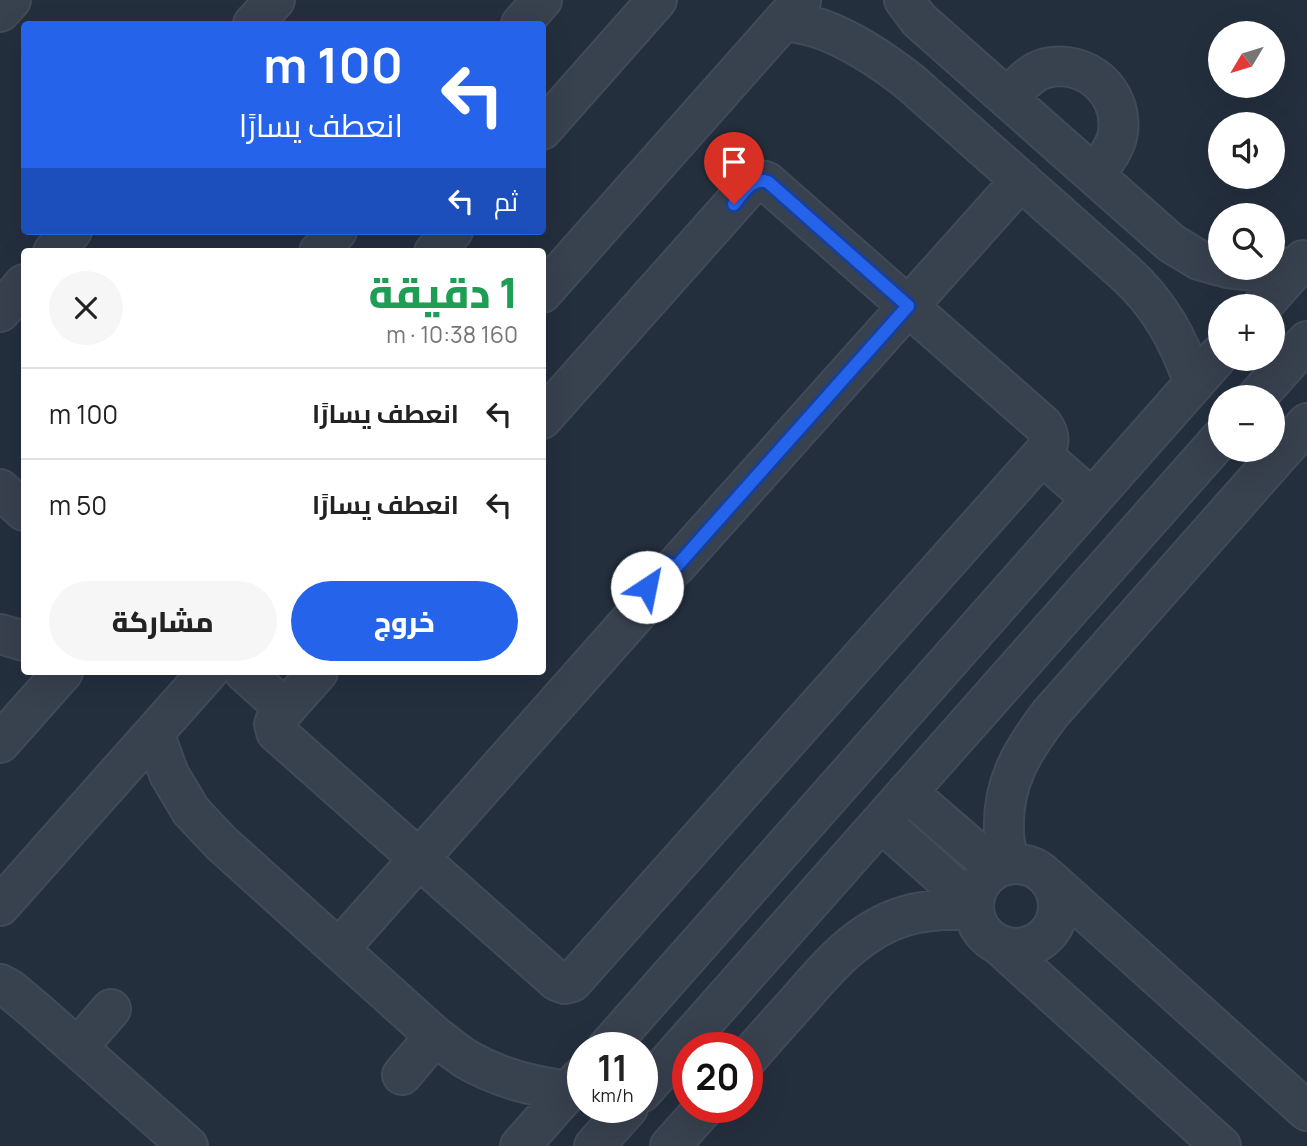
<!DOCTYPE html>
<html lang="ar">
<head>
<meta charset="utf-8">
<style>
  :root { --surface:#fff; --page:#f6f6f6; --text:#222; --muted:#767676; --line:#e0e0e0; --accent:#2563eb }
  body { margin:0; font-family:Manrope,Cairo,sans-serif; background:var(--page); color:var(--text); direction:rtl; height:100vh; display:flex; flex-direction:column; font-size:26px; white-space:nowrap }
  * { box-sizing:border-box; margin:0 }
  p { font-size:23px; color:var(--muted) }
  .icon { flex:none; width:38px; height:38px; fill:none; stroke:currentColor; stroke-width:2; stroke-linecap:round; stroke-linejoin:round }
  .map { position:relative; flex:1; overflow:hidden; direction:ltr }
  .sheet { position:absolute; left:21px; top:248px; width:525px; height:427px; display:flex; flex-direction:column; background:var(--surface); border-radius:7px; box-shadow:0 7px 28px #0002; direction:rtl }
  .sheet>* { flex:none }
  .hud { position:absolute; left:21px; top:21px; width:525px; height:214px; border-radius:7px; box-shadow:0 7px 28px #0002; direction:rtl; background:#2563eb; color:#fff; overflow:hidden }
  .needle { width:46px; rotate:232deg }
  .buttons { position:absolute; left:1208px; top:21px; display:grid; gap:14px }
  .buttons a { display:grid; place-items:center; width:77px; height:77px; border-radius:50%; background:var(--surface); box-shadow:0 7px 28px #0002; font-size:35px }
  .speed { position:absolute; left:567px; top:1032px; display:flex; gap:14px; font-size:35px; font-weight:700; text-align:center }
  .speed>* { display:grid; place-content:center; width:91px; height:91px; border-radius:50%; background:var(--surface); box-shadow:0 7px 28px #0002; line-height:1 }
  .speed small { font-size:18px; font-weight:400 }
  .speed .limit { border:10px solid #d22; background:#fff; color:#111 }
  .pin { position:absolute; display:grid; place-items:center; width:60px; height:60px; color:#fff; margin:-72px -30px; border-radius:50% 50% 50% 0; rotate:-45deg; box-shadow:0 0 7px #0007 }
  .pin .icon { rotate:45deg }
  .me { position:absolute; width:77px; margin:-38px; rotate:34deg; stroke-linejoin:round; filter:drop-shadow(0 0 5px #0008) }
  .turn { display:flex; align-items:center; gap:24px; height:147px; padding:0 28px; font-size:32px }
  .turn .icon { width:91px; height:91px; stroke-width:2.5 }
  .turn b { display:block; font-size:49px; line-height:60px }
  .then { display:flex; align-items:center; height:66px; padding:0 28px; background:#0003; gap:14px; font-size:26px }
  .round { display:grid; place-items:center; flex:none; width:74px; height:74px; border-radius:37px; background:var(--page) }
  .head { display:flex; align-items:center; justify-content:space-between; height:119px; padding:0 28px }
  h1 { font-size:42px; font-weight:800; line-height:52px; color:#1e9e55 }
  .button { display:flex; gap:14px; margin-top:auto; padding:14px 28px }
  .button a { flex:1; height:80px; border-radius:42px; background:var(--accent); color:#fff; font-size:28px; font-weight:800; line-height:80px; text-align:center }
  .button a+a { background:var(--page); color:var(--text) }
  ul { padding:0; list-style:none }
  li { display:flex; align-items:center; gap:21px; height:91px; padding:0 28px; border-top:2px solid var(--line) }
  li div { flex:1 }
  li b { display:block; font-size:26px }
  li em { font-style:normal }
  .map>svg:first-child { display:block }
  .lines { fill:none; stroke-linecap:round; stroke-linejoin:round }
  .minor-casing { stroke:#414a57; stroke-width:42 }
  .minor { stroke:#38414e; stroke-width:38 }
  .route-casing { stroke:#184099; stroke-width:18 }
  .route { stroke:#2563eb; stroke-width:12 }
</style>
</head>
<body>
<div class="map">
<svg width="1307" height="1146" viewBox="0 0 1307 1146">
  <rect width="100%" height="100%" fill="#242f3e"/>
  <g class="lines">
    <defs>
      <path id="minor" d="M904 0 919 20 1171 243 1199 260 1220 266
        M0 12 11 0
        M784 20C796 23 809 25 821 29 854 41 882 60 910 82L1124 272C1159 303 1179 340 1194 384
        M253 24 275 0
        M521 24 542 0
        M1008 98C1018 87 1030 72 1046 68 1086 59 1123 91 1118 132 1116 148 1104 162 1095 174
        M542 130 657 0
        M53 252 72 231
        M319 252 337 231
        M434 252 453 231
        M1227 268 1265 272 1297 266
        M542 293 801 1
        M1262 306 1303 260
        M0 312 24 284
        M1257 397 1307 341
        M1042 455 1092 499
        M0 489 24 511
        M675 567 1021 180
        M0 634 24 641
        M244 672 285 709
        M318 672 279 716 274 724 276 732 557 981 565 984 572 982 1042 455C1050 445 1051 436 1043 425L767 182C761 179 757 180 751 184L542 419
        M154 733 169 774 191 811 221 843 435 1036C445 1043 455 1052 466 1059 499 1078 531 1086 569 1091
        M0 743 63 672
        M907 792 996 869
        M881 822 974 905
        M1009 864C1007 853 1004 842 1004 831 1002 783 1022 751 1050 714L1307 423
        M974 906a42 42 0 1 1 84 0a42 42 0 1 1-84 0Z
        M1048 878 1307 1111
        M0 906 208 672
        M998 944 1221 1146
        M339 949 653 595
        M0 984 11 990 36 1011 188 1146
        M78 1047 111 1009
        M607 1048 1220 354
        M747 1059C765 1038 783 1018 801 998 830 964 861 929 905 916 928 909 951 909 974 910
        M402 1075 435 1036
        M642 1092 1220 439
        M520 1146 581 1077
        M594 1146 628 1108
        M670 1146 704 1108"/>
    </defs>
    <!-- minor casing -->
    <use href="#minor" class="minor-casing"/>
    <!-- minor -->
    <use href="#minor" class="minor"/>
  </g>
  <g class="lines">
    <defs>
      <path id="route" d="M647 587C645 567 657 557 676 567L908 306 768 182C752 176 743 193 734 204"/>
    </defs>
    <!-- route casing -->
    <use href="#route" class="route-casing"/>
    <!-- route -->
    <use href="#route" class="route"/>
  </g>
</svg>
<div class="buttons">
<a><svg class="needle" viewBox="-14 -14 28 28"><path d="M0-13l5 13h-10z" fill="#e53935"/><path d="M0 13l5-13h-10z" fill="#767676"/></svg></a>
<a><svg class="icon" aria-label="sound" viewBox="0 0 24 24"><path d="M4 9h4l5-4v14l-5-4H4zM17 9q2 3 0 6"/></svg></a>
<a><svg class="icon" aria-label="search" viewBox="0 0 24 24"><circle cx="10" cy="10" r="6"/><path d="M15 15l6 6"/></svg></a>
<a>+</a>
<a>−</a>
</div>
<div class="speed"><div>11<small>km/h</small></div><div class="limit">20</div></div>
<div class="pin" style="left:734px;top:204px;background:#d93025"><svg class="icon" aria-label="arrive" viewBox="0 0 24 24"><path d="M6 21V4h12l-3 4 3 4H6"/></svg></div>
<svg class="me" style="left:647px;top:587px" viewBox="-20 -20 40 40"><circle r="19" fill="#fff"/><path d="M0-13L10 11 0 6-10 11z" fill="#2563eb"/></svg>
<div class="hud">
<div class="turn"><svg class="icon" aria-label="left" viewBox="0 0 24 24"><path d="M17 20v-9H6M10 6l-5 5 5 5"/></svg><div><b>100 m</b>انعطف يسارًا</div></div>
<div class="then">ثم<svg class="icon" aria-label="left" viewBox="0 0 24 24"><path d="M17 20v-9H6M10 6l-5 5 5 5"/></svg></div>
</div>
<section class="sheet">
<div class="head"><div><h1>1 دقيقة</h1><p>160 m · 10:38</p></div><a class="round"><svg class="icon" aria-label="close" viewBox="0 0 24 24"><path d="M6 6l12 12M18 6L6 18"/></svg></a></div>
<ul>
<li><svg class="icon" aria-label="left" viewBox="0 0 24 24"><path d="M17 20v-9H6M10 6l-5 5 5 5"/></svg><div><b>انعطف يسارًا</b></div><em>100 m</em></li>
<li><svg class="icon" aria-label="left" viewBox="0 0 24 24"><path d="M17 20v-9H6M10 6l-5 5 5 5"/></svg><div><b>انعطف يسارًا</b></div><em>50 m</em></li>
</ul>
<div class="button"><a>خروج</a><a>مشاركة</a></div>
</section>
</div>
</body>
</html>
